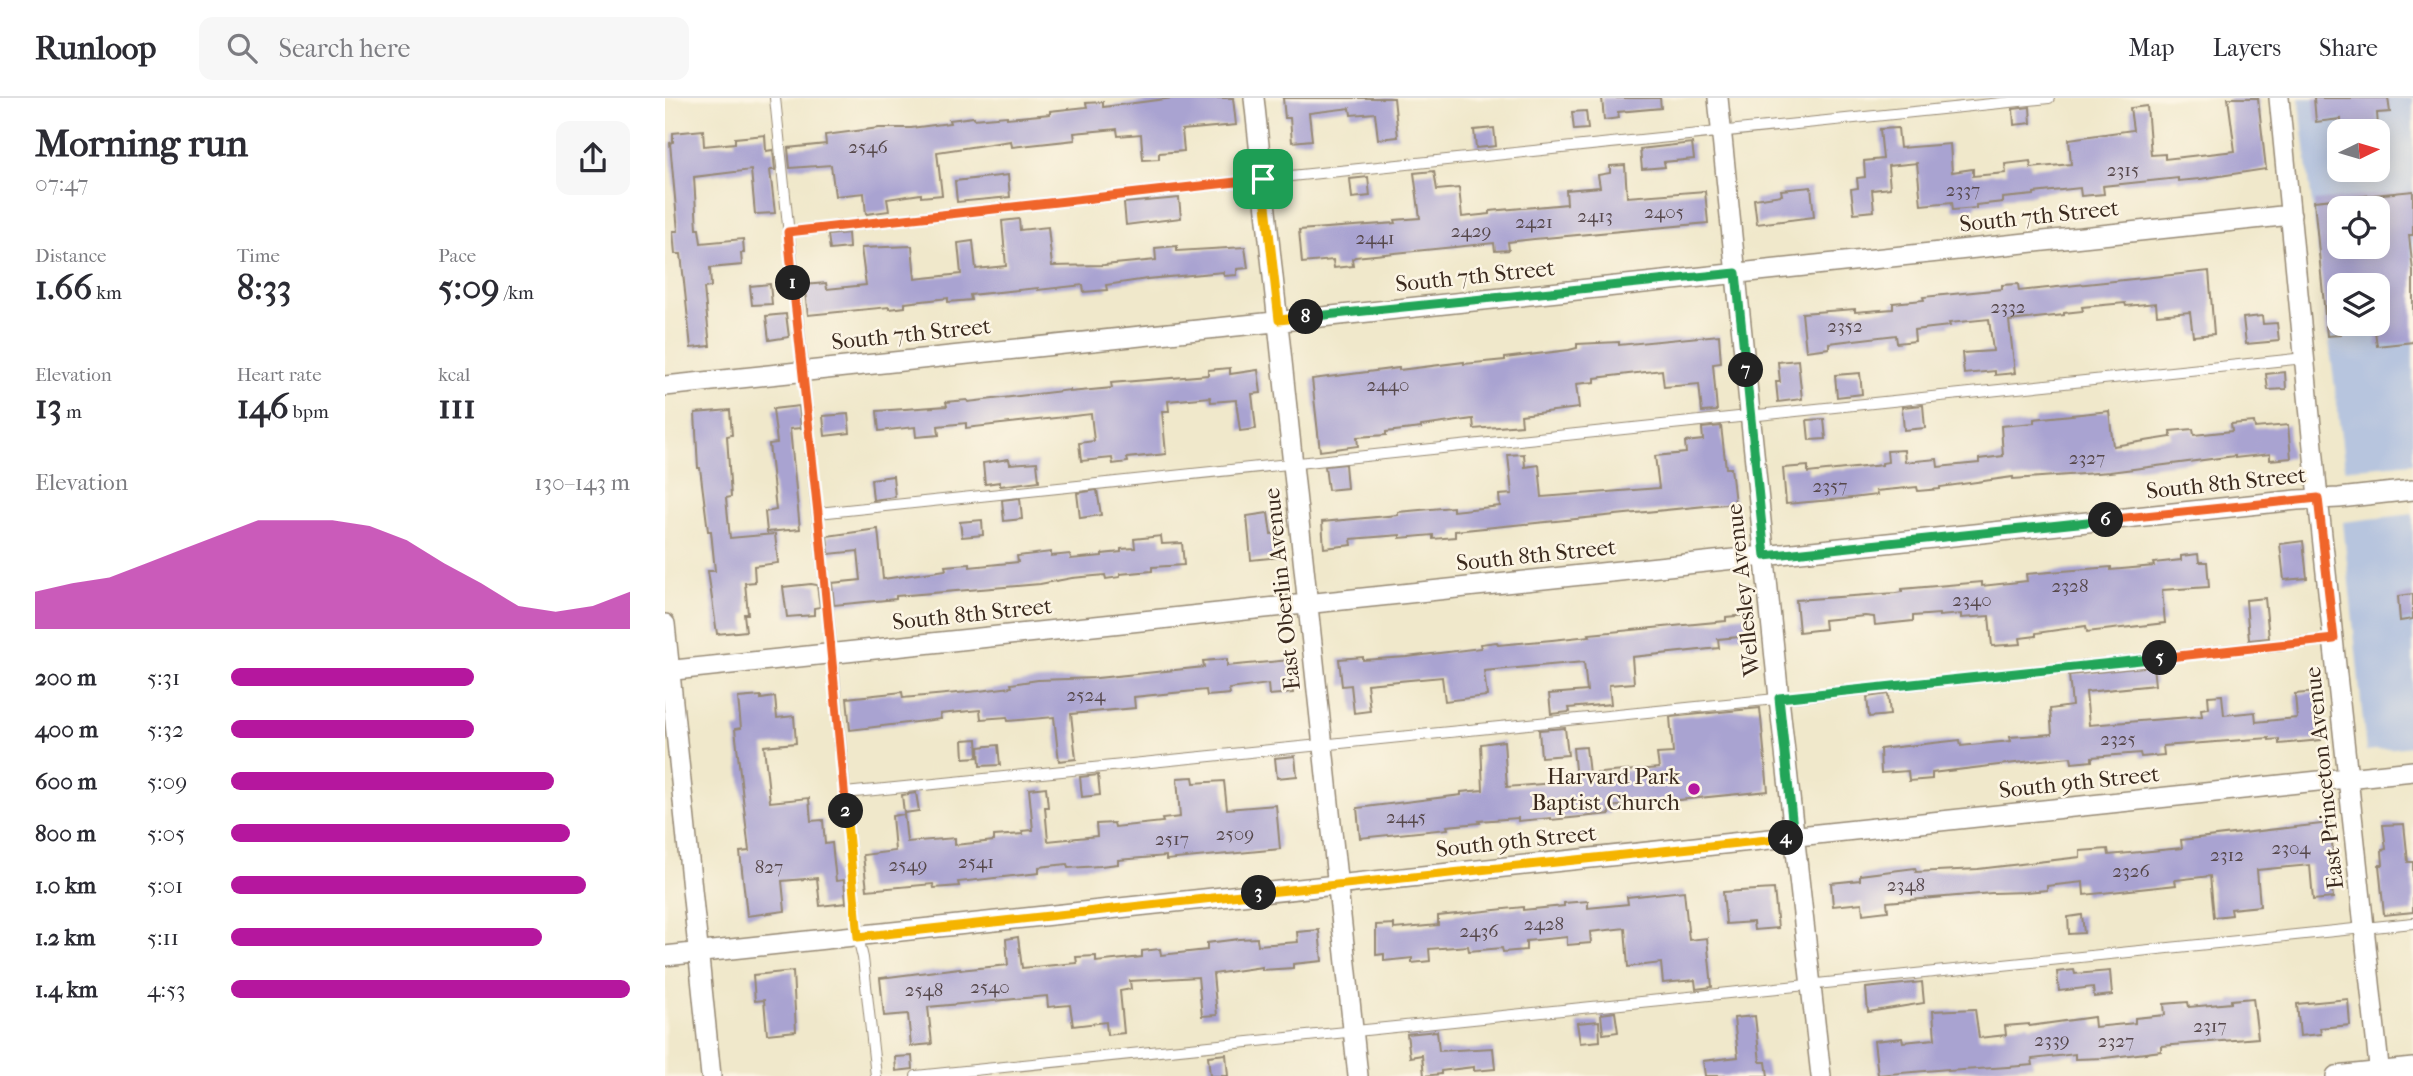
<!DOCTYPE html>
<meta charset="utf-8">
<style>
:root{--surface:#fff;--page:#f7f7f7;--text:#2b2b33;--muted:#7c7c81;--line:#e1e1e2;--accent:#b5179e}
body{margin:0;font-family:"IM FELL French Canon",serif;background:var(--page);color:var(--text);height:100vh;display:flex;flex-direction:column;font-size:26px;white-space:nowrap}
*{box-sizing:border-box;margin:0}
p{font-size:23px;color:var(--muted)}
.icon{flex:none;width:38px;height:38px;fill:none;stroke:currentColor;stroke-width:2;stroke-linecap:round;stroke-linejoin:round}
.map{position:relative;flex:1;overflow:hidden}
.sheet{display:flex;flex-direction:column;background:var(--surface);width:665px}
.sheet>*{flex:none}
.needle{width:46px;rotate:85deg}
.controls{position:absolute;left:1662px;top:21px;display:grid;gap:14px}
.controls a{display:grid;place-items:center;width:63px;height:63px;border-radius:14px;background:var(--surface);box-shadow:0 4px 18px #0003;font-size:35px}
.pin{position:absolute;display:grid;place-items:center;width:60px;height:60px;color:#fff;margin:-30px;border-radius:14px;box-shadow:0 4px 10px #0006}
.km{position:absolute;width:35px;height:35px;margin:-18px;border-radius:50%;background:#222;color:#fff;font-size:19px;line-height:35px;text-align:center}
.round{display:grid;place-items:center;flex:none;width:74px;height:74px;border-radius:14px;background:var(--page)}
.head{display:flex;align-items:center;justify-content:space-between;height:119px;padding:0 35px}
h1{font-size:38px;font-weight:700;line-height:52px}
.metrics{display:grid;grid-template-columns:repeat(3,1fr);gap:10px;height:119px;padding:7px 35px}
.metrics div{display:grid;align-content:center}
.metrics b{font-size:35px;font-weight:700}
.metrics small{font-size:19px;font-weight:400}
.metrics p{font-size:19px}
.chart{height:196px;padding:14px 35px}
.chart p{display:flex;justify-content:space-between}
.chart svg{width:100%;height:126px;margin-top:7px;fill:var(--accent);opacity:.7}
ul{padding:0 35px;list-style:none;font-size:23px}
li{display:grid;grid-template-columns:112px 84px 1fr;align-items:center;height:52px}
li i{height:18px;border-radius:9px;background:var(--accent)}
header{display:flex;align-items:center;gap:42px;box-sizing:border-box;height:98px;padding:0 35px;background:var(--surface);border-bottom:2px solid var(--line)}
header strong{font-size:33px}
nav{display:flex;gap:38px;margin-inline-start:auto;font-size:24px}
.search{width:490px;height:63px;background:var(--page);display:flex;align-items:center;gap:18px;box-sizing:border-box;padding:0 24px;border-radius:14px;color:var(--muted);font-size:26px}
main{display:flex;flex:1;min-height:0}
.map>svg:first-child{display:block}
</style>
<header>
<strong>Runloop</strong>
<div class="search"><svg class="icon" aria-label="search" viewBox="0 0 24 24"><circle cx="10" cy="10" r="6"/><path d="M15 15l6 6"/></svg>Search here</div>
<nav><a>Map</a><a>Layers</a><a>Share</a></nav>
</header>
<main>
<section class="sheet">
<div class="head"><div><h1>Morning run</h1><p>07:47</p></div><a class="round"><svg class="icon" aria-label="share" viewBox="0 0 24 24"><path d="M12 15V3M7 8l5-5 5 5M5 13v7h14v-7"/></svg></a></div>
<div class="metrics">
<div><p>Distance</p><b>1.66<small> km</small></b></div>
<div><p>Time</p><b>8:33</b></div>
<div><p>Pace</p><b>5:09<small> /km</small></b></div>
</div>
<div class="metrics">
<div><p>Elevation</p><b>13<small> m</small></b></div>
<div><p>Heart rate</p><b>146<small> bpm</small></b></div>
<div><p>kcal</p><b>111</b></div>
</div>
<div class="chart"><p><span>Elevation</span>130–143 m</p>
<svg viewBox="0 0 160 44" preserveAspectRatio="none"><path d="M0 44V31L10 28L20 26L30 21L40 16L50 11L60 6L70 6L80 6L90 8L100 13L110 21L120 28L130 36L140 38L150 36L160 31V44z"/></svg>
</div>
<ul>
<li><b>200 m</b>5:31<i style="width:61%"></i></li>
<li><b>400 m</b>5:32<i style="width:61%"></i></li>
<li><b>600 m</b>5:09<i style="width:81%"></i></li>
<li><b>800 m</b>5:05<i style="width:85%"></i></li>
<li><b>1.0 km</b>5:01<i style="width:89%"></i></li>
<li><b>1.2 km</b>5:11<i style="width:78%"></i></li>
<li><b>1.4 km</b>4:53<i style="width:100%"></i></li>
</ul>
</section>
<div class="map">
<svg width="1748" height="978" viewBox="0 0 1748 978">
<rect width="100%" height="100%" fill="#fcf5e5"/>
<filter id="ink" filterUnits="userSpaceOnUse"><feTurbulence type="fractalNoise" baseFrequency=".0143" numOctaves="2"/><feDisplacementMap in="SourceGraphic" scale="14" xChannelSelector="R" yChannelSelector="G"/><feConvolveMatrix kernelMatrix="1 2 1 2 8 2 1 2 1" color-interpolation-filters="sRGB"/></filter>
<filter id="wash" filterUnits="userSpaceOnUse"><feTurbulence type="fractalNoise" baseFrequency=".00686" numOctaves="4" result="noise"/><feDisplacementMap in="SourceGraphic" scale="28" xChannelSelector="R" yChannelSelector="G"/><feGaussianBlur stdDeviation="1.57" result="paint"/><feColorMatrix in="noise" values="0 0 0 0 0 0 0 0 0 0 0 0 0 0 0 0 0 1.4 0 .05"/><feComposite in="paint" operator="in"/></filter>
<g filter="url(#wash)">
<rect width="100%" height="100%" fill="#f0e8cb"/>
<path fill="#b7c5de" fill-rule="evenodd" d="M1634,0H1748V365L1680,371ZM1675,33H1713V72H1675ZM1675,110H1713V149H1675ZM1675,187H1713V226H1675Z
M1748,416V648L1701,653L1678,424Z"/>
<g id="blocks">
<path fill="#a9a3d1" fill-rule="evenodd" d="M508,0H568L571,27L517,32L519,53L494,55V61L478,62L476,36L453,38L452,31L409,35L410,42L347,49L346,43L272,54L277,97L256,99V96L222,101L224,113L201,116L199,95L170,98L166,67L125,70L123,50L161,46L160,37L214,30H246L285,25L284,22L309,19V21L342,18V20L385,16V13L422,9L421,5L438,4V9Z
M618,0H729L733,39L713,41L710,15L686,17L685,10L644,15L647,42L627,44L625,20H620Z
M937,0H995L996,10L953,14L954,20L939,22Z
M1563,0H1593L1601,71L1535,81L1513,83V80L1438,88L1439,96L1416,98L1415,90L1369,95V97L1338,100V104L1311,107V110L1288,112L1287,104L1256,107L1252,65L1223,68L1225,90L1207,92L1209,113L1189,115L1186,91L1193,90L1192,80L1200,79L1199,63L1218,61L1215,31L1233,30L1235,50L1285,46L1287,74L1308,71V78L1341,75L1340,66L1365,63L1366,70L1406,66L1404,41L1468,32L1465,10L1482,8L1486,57L1500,56V61L1570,53Z
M1649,0H1723L1725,14L1712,15L1713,28L1676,32V21L1651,24Z
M1365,9L1366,25L1349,27L1348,11Z
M921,13L923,31L909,32L907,14Z
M829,30L831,48L811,50L809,32Z
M38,32L39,48L70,45V40L100,37L101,53L108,52L110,72H105L110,115L90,116L86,72L29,79L32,131H34L36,145L78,141L79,155H76L77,167L45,170L46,189L39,190L45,248L26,250L16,156H10L8,133H13L5,45L8,44V35Z
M1027,45L1029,61L999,64L1000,69L977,71L975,51Z
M960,67L962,99L1040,93L1043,125L869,141L843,144L844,152L830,153L829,145L690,159L687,161L688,168L669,170L668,162L637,165L634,132L731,125L730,122L755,120L749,75L769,73L772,92L794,90L797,119L825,116V113L902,106L901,92L935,89L933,77L945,75V68Z
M343,77L345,99L292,104L290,83Z
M703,79L705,98L687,100L685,81Z
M1146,89L1149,119L1092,126L1089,101L1117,97L1116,92Z
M1748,93V137H1744L1748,173V244L1712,248L1709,226H1713V187H1675V237L1662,238L1649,103ZM1675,110H1713V149H1675Z
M514,100L516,120L461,127L459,105Z
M354,121L355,132L383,129L387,168L439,167L491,162L490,150L512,148V153L580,149L583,170L572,171V177L559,178L558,174L482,181L441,187L442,192L419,194L418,187L373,192V190L305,197L306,202L283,204V200L240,205V209L224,211V209L143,217L139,187L161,185L162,191L201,187L196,150L247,148L250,181L296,176L293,145L308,143L311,171L341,168L337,123Z
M183,135L184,150L165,152L163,137Z
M1544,173L1549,236L1528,238L1525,214L1492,217L1491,205L1461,208L1460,205L1417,209L1418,213L1399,215V217L1344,223L1350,275L1330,277V273L1299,276L1297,255L1328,253L1324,221L1284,225L1285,228L1249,232L1250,243L1232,245L1231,237L1164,245V250L1141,253L1137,215L1190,211V214L1228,211V205L1259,202L1258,199L1337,191V187L1353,186L1354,193Z
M105,186L107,206L87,207L85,188Z
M121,216L124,239L104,242L101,218Z
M1597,218L1598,226L1612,225L1614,243L1581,246L1578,220Z
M1054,237L1056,265L1048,266L1052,313L1037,314L1034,286L999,289L997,272L930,280V284L911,286L914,310L856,317L857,327L809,331L808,321L756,328V330L721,334V337L692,339L693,348L655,353L647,281L734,270V272L799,264V266L840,262V260L904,252L912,250V246L954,244V247Z
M1133,262L1137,301L1113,304L1111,284H1115L1113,264Z
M565,270V276L593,272L596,295L587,296L591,331L575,333L571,302L546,304L545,299L503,303L504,313H497L501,356L462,360L463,364L448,366L447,360L416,363L414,345L429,343L426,316L301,330V325L273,328L274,337L251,339L250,329L214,333L212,313L282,308L281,304L302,302L303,304L405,292V294L447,290L446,285L543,277V272Z
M1620,274L1621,291L1603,292L1601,276Z
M1195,275L1197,296L1172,299L1170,277Z
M1258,307L1260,330L1239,332L1237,309Z
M134,308L136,330L125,331L135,431L102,434L100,414L111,412L104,346L112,345L108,311Z
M65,312L67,337L62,338L66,399L61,400L65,440L110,436L113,465L89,468L90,484L80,485L83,516H79L81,533L52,536L43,473H50L46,433H43L35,370H33L30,315Z
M1444,313L1448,348L1506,339L1505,333L1528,331L1529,337L1567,333L1566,326L1589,324L1590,330L1623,327L1626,360L1605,362V356L1570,360V358L1445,374L1348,381V379L1275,389V391L1253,393L1252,389L1211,393L1212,397L1178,401L1121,406L1118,370L1143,368V375L1217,367V365L1223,364L1222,353L1239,352L1240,364L1272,361L1273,369L1314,365V361L1338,358L1336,328L1369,325V321Z
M183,316L185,335L160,338L158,318Z
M1159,321L1161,341L1144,342L1142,322Z
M1056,328L1061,370H1066L1070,405L790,433V439L768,441V437L735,440V437L686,441L687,447L659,450L657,424L733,417V414L788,409V413L835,408L834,397L847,396L843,357L859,356L860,369L874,367L877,399L994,390L990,358L1021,355L1020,344L1038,342L1037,330Z
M344,361L345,366L372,364L374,383L335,388V384L320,386L318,365Z
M680,366L682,390L663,392L660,368Z
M228,378L230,399L208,402L206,381Z
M432,392L436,417L415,420L412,395Z
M355,400L357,421L339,423L337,402Z
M603,415L606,436L613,435L616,459L586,462L582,418Z
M317,422L318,437L297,439L295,424Z
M213,431L218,481L281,472L280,468L305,466V469L353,464L352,458L386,454V458L405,456L406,461L437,458V456L456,454V451L470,450L469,441L496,438L497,446L517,445L519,467L487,469V473L455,476V479L441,481L440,477L407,480L375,486L231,498V501L169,507L167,485L196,482L193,453L164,456L162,438Z
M1638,443L1642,480L1619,482L1615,446Z
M1533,456L1534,464H1542L1544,489L1497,492L1500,525L1422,534L1421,528L1371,535V538L1355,540L1356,546L1327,548L1324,518L1296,520V516L1274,518V516L1248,518V523L1210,527L1209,519L1200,518L1159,522L1160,531L1134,534L1131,502L1231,495L1237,494V491L1317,484V488L1362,483L1361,476L1446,469V472L1489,468L1488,465L1516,462V458Z
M146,486L152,487L155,509L149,510V517L122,519L118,489Z
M1748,496V521L1735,523L1733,498Z
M1600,500L1604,540L1584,542L1581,502Z
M1081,517L1084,538L1053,541L1054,550L967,559L969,585L944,587L946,606L904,610L905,614L886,616L884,596L922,593L919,564L819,573L822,598L780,603L777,579L702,586L705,613L689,615L686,587L677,588L674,561L698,559V562L742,559L816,550L815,546L832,544L833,547L887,542L925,538L924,536L1061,523V519Z
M562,561V568L625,562L628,595L604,597L603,586L564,591L565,596L542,598L541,592L508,595L469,599L470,610L406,616L411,661L394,663L389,619L343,623L342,619L316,621L315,612L275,616L276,621L185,632L182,600L237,594L238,600L314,593L347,589L346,586L373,582L432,580L539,569L538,563Z
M1488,568L1490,587L1421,594L1424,627L1537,618L1536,611L1544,610L1543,598L1557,597L1559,617L1590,614L1591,624L1632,620L1630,596L1652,594L1656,642L1614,646V641L1604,642V640L1498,648L1499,657L1476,659L1475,655L1427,659V663L1407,665L1406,659L1367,663L1267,675V681L1244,683L1243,673L1216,675L1215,651L1295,642L1296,648L1346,643L1345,639L1387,636L1385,611L1407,608L1404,577Z
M1223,596L1225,617L1204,619L1202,599Z
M96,598V601L110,599L112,620L129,618L131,645L99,648L105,704L144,700L146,723L158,722L160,746L167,745L171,783L179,782L181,805L155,808L152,780L117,783L120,813L82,818L75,754L84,753L70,631L76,630L73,600Z
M1095,610L1103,693L944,709L945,716L886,722V720L853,723V720L814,723L815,725L782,728L783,731L695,740L692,710L796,697V694L818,692L816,646L839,643L842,689L911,683L908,650L921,649L924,676L994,670L992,656L1008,655L1005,619Z
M900,630L903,657L876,659L874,632Z
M312,641L313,659L299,660L298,642Z
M333,647L335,667L315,668L314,649Z
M630,658L632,678L612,680L610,660Z
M433,677L435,697L417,699L415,679Z
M528,679L529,685L559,683L562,711L611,707L615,751L501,762V758L453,762V766L435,768L403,770L402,766L374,769V775L293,784L294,788L269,790L268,786L202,792L198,757L230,753L227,718L239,716L242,744L290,740V747L329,743V738L358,736L357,733L368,732L364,691L381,689L383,709H380L383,743L432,738L431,726L449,725L450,729L498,724L497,721L515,719L512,680Z
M251,695L254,713L239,715L237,697Z
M1665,725L1669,765H1665L1668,800L1648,802L1645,767L1592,772L1595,808L1566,811L1567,817L1549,819L1545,778L1510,782L1511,787L1419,797L1418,784L1382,788V792L1361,794L1327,795L1222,804L1223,813L1198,816L1197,805L1168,808L1166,785L1195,782V777L1250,770L1251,774L1313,771L1415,759V753L1443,751L1444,757L1517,750L1516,742Z
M1739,726L1743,764H1748V814L1719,817L1714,767H1718L1717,752L1721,751L1718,727Z
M1109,791L1113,830L1089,832L1088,824L1061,826L1058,794Z
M1019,793L1024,842L1042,840L1047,889L1031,891L1030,882L998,885L996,865L963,869L960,830L925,834L926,845L902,847V839L861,843V852L838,854L837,850L804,853L803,848L764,851L765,863L747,865V860L719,863V856L711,857V827L729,826V831L773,827V818L858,809V812L899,808V805L923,803V810L963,806L962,799Z
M1417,817L1419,835L1404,836L1403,819Z
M654,832L657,863L628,866V870L597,872V869L548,876L552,917L537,918L533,879L465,883L466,891L455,893L459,935L442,937L441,924L408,928L405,907L383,909L382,898L263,909L267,946L246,948L243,916L219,918L215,880L295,870V872L343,867L341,841L353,839L357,870L412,865L411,859L431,858V864L477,859V853L495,851L496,857L542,852V845L574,841L592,840L593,847L633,844L632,834Z
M1409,872L1410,876L1445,873L1447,897L1429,899L1428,889L1394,893L1392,874Z
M128,873L131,933L102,936L99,902L90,903L88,877Z
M1257,884L1259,905L1203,914L1201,890Z
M1588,900L1593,940L1496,948V953L1440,960L1410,961V956L1367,961L1368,967L1343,969L1283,973V971L1213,977L1209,943L1237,940L1238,944L1270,941L1268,913L1310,911L1314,940L1341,937L1340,928L1364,926V928L1429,919L1430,929L1470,925V920L1500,917L1499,906L1523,904L1524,909L1566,905V902Z
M1683,901L1685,927L1655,930L1656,936L1635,938L1632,906Z
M950,914L953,934L938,936L936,916Z
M1090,918L1095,964H1101L1103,978H1040L1038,963L1073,959L1069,920Z
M934,923L935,943L915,945L912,925Z
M772,933L774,953L828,950L830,971L809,973V969L776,973V976L759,978L757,957L745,959L742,936Z
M561,956L563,978H545L543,958Z
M247,958L248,971L231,973L230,959Z"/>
</g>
</g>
<g filter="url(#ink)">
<use href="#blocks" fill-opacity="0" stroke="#968974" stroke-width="2"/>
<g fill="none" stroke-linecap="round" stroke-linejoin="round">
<g stroke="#968974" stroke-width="12">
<path id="lane" d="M110,0L169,577L193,839L198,860L211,978
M123,134L616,79L1384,0
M153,415C648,360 1144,312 1640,260
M180,695L1101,602L1669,541
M251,978L1748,825"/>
</g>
<g stroke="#968974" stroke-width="22">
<path id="street" d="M589,0L693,978
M1053,0L1114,600L1156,978
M1614,0L1653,400L1715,978
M0,288L1626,117
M0,526L46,978
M0,573L1632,402L1674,400L1748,392
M0,858L1748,673
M1671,978L1748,970"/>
</g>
<use href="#lane" stroke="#fff" stroke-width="10"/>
<use href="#street" stroke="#fff" stroke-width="19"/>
</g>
</g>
<g fill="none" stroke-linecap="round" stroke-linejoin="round" filter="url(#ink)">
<g stroke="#fff" stroke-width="14">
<path id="split-1" d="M128,185L123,134L598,81"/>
</g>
<g stroke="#fff" stroke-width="14">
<path id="split-2" d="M128,185L153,415L181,713"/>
</g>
<g stroke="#fff" stroke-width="14">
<path id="split-3" d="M181,713L193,839L594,795"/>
</g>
<g stroke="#fff" stroke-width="14">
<path id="split-4" d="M594,795L1121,740"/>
</g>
<g stroke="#fff" stroke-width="14">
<path id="split-5" d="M1121,740L1129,739L1114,600L1495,560"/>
</g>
<g stroke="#fff" stroke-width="14">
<path id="split-6" d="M1441,422L1653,400L1669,541L1495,560"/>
</g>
<g stroke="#fff" stroke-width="14">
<path id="split-7" d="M1081,272L1100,458L1441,422"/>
</g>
<g stroke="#fff" stroke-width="14">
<path id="split-8" d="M641,219L1071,175L1081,272"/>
</g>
<g stroke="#fff" stroke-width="14">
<path id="split-9" d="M598,81L614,222L641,219"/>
</g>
<use href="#split-1" stroke="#f0652b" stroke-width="9"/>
<use href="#split-2" stroke="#f0652b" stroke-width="9"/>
<use href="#split-3" stroke="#f5b400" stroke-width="9"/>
<use href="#split-4" stroke="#f5b400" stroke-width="9"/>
<use href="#split-5" stroke="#22a559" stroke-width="9"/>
<use href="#split-6" stroke="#f0652b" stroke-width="9"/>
<use href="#split-7" stroke="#22a559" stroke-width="9"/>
<use href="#split-8" stroke="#22a559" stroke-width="9"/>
<use href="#split-9" stroke="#f5b400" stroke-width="9"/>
</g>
<circle fill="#b5179e" stroke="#fcf5e5" stroke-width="2.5" cx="1029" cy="691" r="7"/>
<g text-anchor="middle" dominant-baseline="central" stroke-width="5" stroke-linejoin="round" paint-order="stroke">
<g font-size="19" fill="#56484b">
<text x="203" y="49">2546</text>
<text x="1458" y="72">2315</text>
<text x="1298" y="92">2337</text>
<text x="999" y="114">2405</text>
<text x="930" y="118">2413</text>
<text x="869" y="124">2421</text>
<text x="806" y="133">2429</text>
<text x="710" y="140">2441</text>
<text x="1343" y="209">2332</text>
<text x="1180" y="228">2352</text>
<text x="723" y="287">2440</text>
<text x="1422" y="360">2327</text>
<text x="1165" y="388">2357</text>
<text x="1405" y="488">2328</text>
<text x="1307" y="502">2340</text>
<text x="421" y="597">2524</text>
<text x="1453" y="641">2325</text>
<text x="741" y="719">2445</text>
<text x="570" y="736">2509</text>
<text x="507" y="741">2517</text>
<text x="1626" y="750">2304</text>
<text x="1562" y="757">2312</text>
<text x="311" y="764">2541</text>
<text x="243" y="767">2549</text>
<text x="104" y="769">827</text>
<text x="1466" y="773">2326</text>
<text x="1241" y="787">2348</text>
<text x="879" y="826">2428</text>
<text x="814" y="833">2436</text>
<text x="325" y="889">2540</text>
<text x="259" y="892">2548</text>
<text x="1545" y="928">2317</text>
<text x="1387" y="942">2339</text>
<text x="1451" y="943">2327</text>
</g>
<g font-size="23" fill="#3b2a1e" stroke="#fcf5e5">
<text transform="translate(1374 118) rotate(-6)">South 7th Street</text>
<text transform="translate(810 178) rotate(-6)">South 7th Street</text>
<text transform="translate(246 236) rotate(-6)">South 7th Street</text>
<text transform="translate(1561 385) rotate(-6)">South 8th Street</text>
<text transform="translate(871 457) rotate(-6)">South 8th Street</text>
<text transform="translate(617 491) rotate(-96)">East Oberlin Avenue</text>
<text transform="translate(1078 492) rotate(-96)">Wellesley Avenue</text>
<text transform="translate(307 516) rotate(-6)">South 8th Street</text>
<text transform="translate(1659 680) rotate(-96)">East Princeton Avenue</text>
<text transform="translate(1414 684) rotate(-6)">South 9th Street</text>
<text transform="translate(851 743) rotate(-6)">South 9th Street</text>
</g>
<g font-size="23" fill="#3b2a1e" stroke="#fcf5e5" text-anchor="end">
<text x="1015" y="678">Harvard Park<tspan x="1015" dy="26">Baptist Church</tspan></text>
</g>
</g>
</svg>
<div class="controls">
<a><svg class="needle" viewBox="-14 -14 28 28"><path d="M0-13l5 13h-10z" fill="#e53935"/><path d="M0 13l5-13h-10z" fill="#7c7c81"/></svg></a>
<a><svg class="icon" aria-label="locate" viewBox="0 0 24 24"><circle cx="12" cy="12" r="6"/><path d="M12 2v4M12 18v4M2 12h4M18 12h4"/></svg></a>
<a><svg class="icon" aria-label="layers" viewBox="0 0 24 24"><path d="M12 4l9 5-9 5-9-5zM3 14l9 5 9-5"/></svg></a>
</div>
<div class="pin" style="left:598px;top:81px;background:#1e9e55"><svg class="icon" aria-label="arrive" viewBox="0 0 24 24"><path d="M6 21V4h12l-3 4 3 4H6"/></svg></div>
<b class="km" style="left:128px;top:185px">1</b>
<b class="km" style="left:181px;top:713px">2</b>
<b class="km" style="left:594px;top:795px">3</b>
<b class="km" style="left:1121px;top:740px">4</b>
<b class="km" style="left:1495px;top:560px">5</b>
<b class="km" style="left:1441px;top:422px">6</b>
<b class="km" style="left:1081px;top:272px">7</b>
<b class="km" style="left:641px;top:219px">8</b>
</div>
</main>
